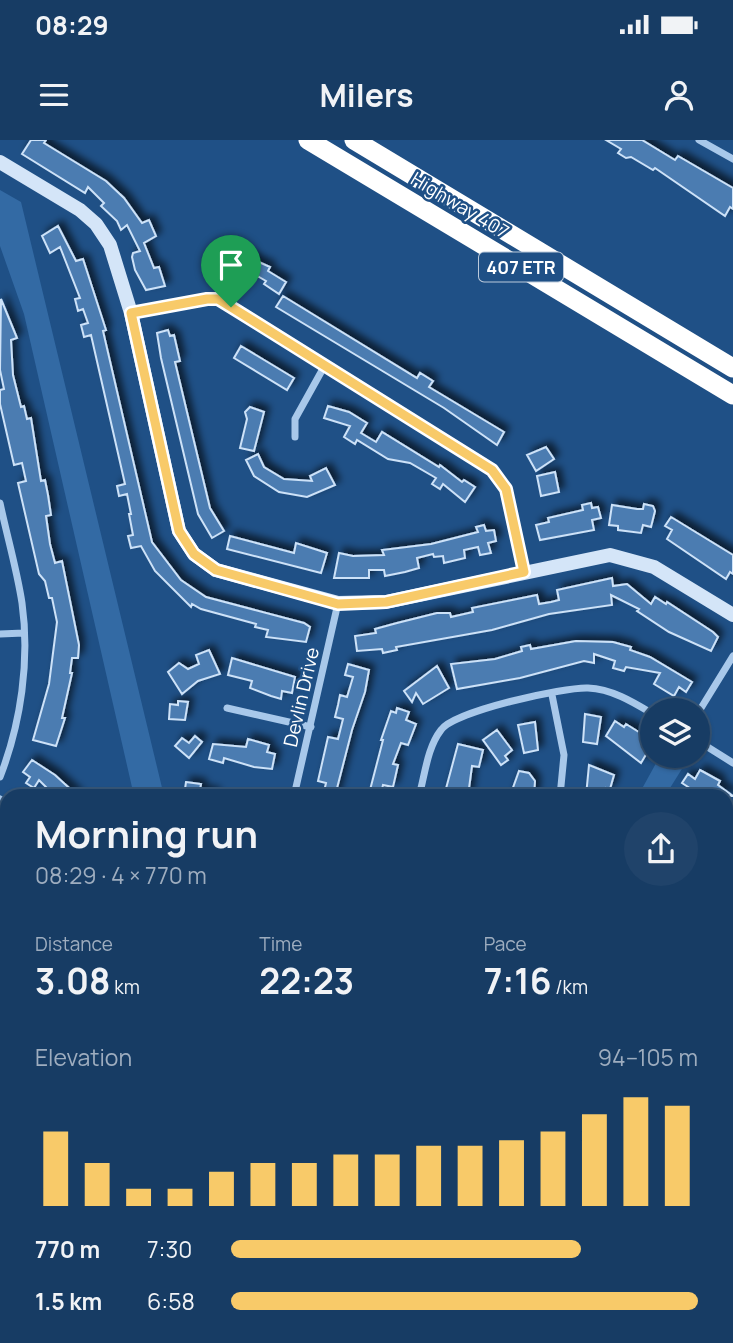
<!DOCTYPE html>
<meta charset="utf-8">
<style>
:root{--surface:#173c64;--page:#20436a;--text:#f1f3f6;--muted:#9eadbf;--line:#365678;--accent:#f8ca69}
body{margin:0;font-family:Manrope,sans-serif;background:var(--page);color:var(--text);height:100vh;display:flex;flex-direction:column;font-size:26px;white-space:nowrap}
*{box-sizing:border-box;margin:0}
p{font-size:23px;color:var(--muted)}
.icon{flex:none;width:38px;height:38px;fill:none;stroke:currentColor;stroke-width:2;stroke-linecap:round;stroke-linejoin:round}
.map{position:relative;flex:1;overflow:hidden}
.details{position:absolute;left:0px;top:649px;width:733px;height:555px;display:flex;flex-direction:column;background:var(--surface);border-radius:21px 21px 0 0;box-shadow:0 2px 5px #0004,0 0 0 2px var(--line)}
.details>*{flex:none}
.buttons{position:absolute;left:640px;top:558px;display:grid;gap:14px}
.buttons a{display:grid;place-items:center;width:70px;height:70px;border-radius:50%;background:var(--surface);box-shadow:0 2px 5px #0004,0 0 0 2px var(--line);font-size:35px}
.pin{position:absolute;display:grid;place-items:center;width:60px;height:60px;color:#fff;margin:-72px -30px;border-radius:50% 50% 50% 0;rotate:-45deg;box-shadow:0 0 7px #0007}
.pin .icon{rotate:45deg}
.round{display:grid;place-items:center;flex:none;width:74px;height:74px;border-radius:37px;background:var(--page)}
.headline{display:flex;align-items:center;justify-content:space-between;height:119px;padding:0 35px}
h1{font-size:38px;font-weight:700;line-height:52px}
.metrics{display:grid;grid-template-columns:repeat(3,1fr);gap:10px;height:119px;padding:7px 35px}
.metrics div{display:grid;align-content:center}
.metrics b{font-size:35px;font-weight:700}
.metrics small{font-size:19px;font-weight:400}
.metrics p{font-size:19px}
.chart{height:196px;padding:14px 35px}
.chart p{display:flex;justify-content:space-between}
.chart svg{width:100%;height:126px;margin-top:7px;stroke:var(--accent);stroke-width:6}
ul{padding:0 35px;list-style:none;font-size:23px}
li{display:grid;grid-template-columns:112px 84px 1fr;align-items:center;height:52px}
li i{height:18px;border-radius:9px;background:var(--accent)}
.status{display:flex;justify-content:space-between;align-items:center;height:49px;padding:0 35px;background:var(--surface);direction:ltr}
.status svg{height:19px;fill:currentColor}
header{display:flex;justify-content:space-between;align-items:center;height:91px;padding:0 35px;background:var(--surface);font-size:32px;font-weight:700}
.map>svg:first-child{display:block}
</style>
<div class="status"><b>08:29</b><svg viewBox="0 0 49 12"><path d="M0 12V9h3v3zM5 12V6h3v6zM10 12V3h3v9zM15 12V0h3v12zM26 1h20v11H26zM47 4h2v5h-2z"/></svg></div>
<header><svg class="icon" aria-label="menu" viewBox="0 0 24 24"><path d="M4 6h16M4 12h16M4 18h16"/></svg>Milers<svg class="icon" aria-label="person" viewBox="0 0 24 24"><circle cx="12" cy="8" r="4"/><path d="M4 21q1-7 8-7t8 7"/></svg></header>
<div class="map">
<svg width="733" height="1203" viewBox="0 0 733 1203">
<defs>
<filter id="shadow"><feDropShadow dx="5" dy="-5" stdDeviation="3.5" flood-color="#0009"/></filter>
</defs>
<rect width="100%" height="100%" fill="#1f5086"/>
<path fill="#336aa4" d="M0,50L21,62L164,656H134L24,174L0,106Z
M660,616H690L665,656H638Z
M726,869L733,871V1034L726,1032Z"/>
<path fill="#4c7cb1" stroke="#cde2f8" stroke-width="2" filter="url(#shadow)" d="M31,0H46L44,3L106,41L124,58L142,83L149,80L156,96L144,103L154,128L159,127L165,146L146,150L135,130L132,117L133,113L140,111L127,85L121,90L117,81L101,66L104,63L88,47L85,53L22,14Z
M606,0H642L675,20L678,16L733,48V69L730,67L725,76L655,28L653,30L631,17L626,18L618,13L621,9Z
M58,86L76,121L83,119L106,190L103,191L152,402L181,440L206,457L304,483L310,487L306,502L266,497L268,490L255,487L256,484L201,469L192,464L191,467L155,431L141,406L131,408L128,396L133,395L129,374H131L127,354L119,356L117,346L125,344L91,195L84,197L81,185L88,183L83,169L78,171L75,159L80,158L60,107L50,113L42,96Z
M230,109L270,127L268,131L286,142L279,154L264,144L266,141L247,130L249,127L226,120Z
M283,156L417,238L420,233L433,241L429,247L504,292L497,305L444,268L276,167Z
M1,159L17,198L11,200L13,235L21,267L24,266L27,279L31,278L41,341L45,340L48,355L51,375L46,376L50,404L55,423L62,421L79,505L78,518H72L70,533H72L62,578H65L56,606L33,600L49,544L57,482L52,458H49L45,441L39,434L18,343L26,341L22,323L14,325L0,264V250L4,249L0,230Z
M168,190L170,196L174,195L180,221L175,222L210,368L224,391L212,398L198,374L161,218L157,193Z
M241,206L294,238L287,250L234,218Z
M328,266L349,272L367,283L361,293L376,302L382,292L439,327L440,325L462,342L464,340L475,347L465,362L443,344L440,349L432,344L436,338L410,323L388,319L357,300L355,304L344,297L350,286L324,278Z
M250,267L264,272L254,311L240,308L247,279L245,272Z
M546,307L554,319L536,331L527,315Z
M258,314L264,327L284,339L312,341L310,336L326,328L335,345L307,357L279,352L254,336L246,320Z
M555,332L559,352L541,356L537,336Z
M591,363L592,368L598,367L601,378L592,380L594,390L540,400L536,385L549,382L548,378L583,370L582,365Z
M644,364L653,366L655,371L651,387L643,385L641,393L618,390V386L609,385L612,365L637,369H643Z
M671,377L733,415V434L730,432L726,439L667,399L672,390L665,386Z
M484,385L486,391L494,390L496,401L488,403L491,413L480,415L478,407L464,410L465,418L444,423L443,416L434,417L433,414L417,418L419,428L405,432L385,436L384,430H369V438H334L339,413L353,416L384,415L382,410L431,404L478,392L476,387Z
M230,396L294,413L296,403L327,413L321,433L227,409Z
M612,438L613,446L627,444L651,464L655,457L666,464L667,462L713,492L718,497L711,511L669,492L637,471L639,469L611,455L612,465L549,474L492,490L396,507L397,510L383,513L382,509L357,511L355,496L376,493L375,489L397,483L437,473H450L451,477L473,472L472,468L537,455L539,464L551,462L559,460L557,450Z
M576,501L613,502L631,507L630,510L650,517L692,542L686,552L679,547L674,556L654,544L660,533L626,527L624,531L613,528L615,521L594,514V523L584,521L520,538L457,549L451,524L495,519L522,511L521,507L530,505L531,509Z
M209,510L220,534L198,541L182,554L168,532L179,523L188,529L199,524L196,515Z
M232,518L295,537L292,553L282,551L281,559L271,556L250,548L252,541L228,535Z
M348,524L369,530L365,552L352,590L335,656H323L326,643L318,641L328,597L338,599L343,579L335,577L338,565L340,555L347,557L353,537L345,535Z
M437,526L449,548L423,564L416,553L412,562L404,551Z
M178,561L188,562L185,580L169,579L170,564L178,565Z
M397,568L409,572L406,580L416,584L408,605L401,603L393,624L398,625L393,647L383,645L381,653L370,650L383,600H381L391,571L396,573Z
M585,574L601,577L597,604L583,602Z
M615,581L624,587L626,584L650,599L647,604L651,606L641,623L606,596Z
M535,582L538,610L524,613L518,585Z
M497,590L512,610L505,616L508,620L501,625L483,600Z
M195,596L202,602L189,618L175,606L182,598L189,603Z
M248,599L269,605L267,612L275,614L272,629L254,627L224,618L223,623L209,619L213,604L246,607Z
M458,604L483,610L479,627L472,626L468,656H444Z
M32,620L55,635L78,656H47L51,652L39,640L34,648L26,643L30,637L23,632Z
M589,625L614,635L610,649L606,648L604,656H586Z
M700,630L720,641L718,645L733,656H702L682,643L688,634L695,639Z
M519,631L529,633L535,641L534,656H510Z
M186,642L201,644L200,650L215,653V656H184Z"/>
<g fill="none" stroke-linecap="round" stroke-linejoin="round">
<path stroke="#a8c8ea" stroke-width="7" d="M699,0L733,19
M131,173L218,159L492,330L506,349L524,432
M295,297V279L325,225
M0,363C7,396 17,430 22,463C30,520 21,583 0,637
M0,494L24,493
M552,555L564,615L560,656
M227,568L311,587
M698,573L733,516
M698,601L733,623
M294,656L338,463
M419,656C425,635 427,608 441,590C454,571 564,547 588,548C612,549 633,562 653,574
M0,659L7,663
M726,815H733
M0,903L7,915
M0,1004L7,996
M0,1040L7,1047
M726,1101L733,1102
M190,1197L191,1203
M601,1197L625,1203
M1,1203L7,1196
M381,1203L383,1197"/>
<path stroke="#d4e5f8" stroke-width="14" d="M0,22L80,70L96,84L110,105L131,173L179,391L194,414L216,430L338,463L386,462L610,415L654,427L733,475"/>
<path stroke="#fff" stroke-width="19" d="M308,0L733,255
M354,0L733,228"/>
</g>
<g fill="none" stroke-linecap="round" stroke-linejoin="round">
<g stroke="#fff" stroke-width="14">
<path id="route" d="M207,159H218L231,167L492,330L506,349L524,432L386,462L338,464L216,430L194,414L179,391L131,173Z"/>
</g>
<use href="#route" stroke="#f8ca69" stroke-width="9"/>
</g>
<g text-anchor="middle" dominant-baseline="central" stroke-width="5" stroke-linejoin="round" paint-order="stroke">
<rect fill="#1f5086" stroke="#bccadb" stroke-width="2" x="479" y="112.5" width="84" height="29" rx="5"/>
<g font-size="18" font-weight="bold" fill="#fff">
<text x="521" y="127">407 ETR</text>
</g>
<g font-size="19" fill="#fff" stroke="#1f5086">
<text transform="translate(460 65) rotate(31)">Highway 407</text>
<text transform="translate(301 557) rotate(-77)">Devlin Drive</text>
</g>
</g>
</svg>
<div class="buttons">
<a><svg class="icon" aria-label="layers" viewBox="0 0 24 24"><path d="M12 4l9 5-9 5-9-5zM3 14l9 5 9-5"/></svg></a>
</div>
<div class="pin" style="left:231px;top:167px;background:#1e9e55"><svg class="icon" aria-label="arrive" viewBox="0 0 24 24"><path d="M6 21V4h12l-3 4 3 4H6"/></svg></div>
<section class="details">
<div class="headline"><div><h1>Morning run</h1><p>08:29 · 4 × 770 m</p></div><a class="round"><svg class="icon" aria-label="share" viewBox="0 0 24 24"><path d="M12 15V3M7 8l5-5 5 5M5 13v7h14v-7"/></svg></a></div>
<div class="metrics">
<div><p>Distance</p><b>3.08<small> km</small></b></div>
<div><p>Time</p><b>22:23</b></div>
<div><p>Pace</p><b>7:16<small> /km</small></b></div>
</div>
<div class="chart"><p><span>Elevation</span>94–105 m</p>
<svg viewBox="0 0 160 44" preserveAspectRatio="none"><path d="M5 44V18M15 44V29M25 44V38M35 44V38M45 44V32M55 44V29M65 44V29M75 44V26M85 44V26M95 44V23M105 44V23M115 44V21M125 44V18M135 44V12M145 44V6M155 44V9"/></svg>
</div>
<ul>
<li><b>770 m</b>7:30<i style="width:75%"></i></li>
<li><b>1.5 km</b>6:58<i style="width:100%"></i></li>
</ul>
</section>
</div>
